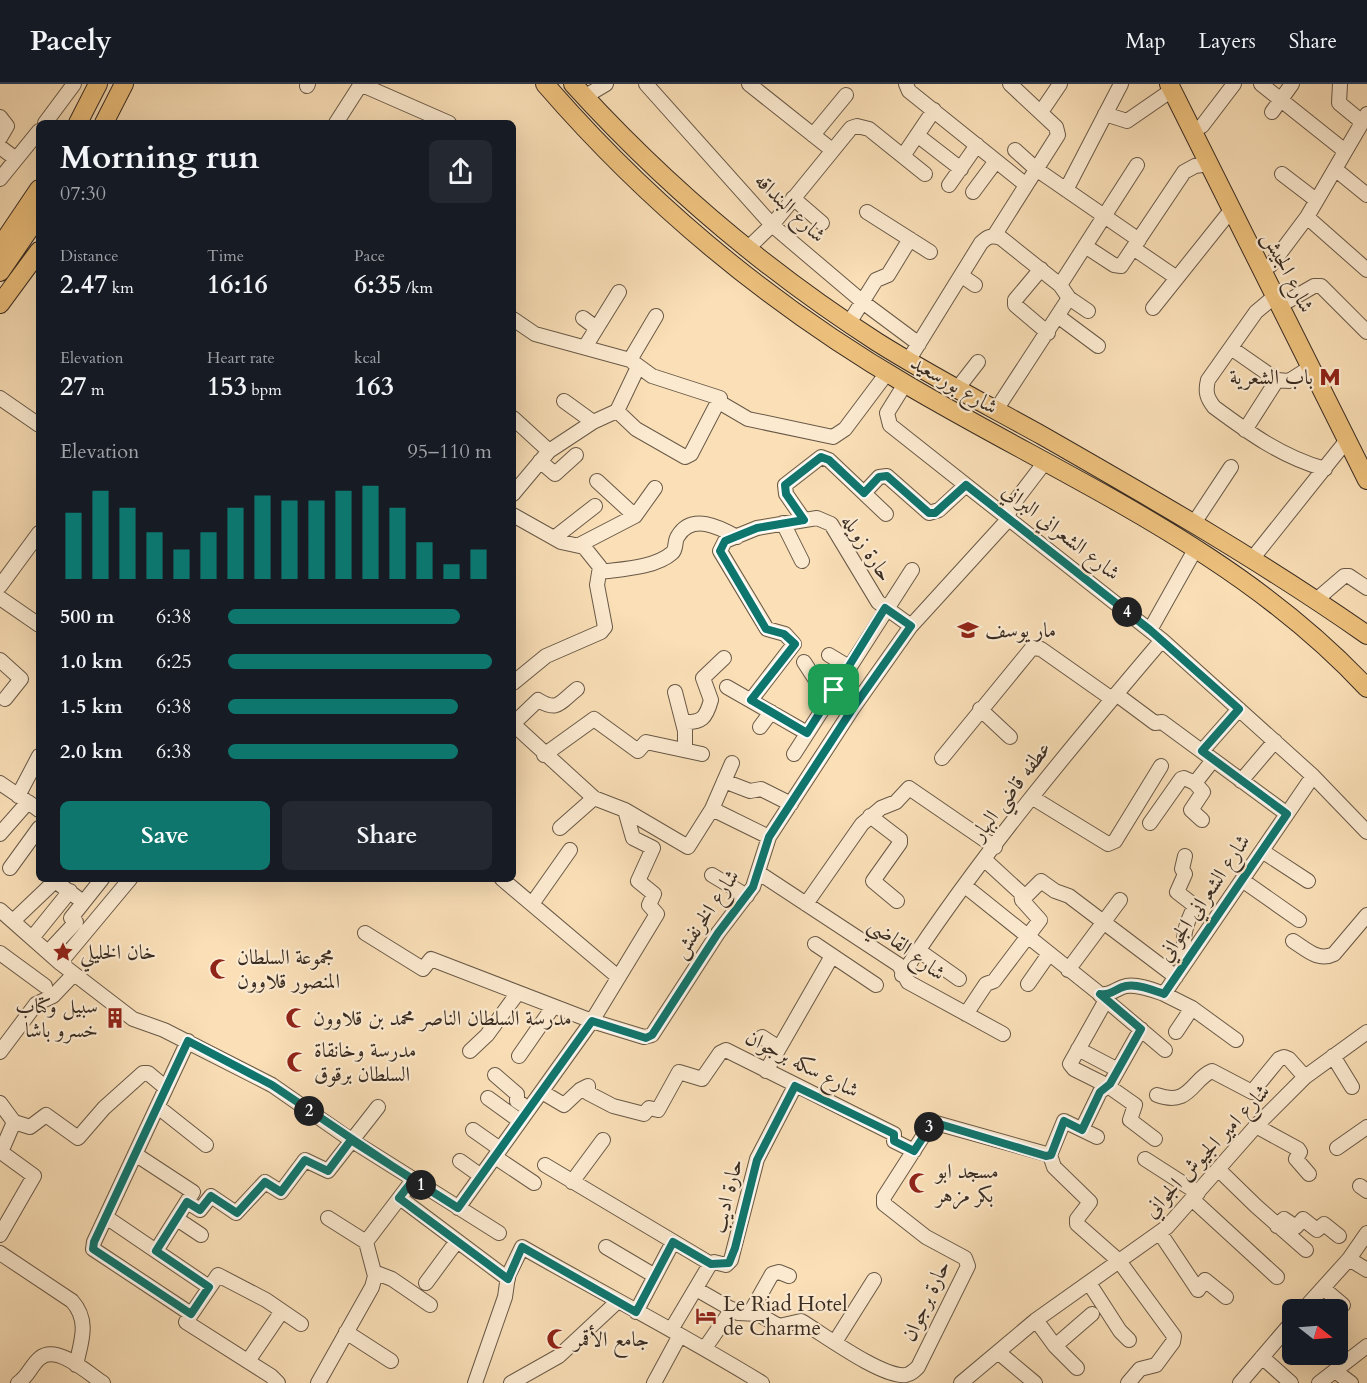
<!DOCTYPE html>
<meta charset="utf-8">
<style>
:root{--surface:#171b24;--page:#242831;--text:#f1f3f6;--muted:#9ea1a6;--line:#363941;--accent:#0f766e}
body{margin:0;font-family:Cardo,Amiri,serif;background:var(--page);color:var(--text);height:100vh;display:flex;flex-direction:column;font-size:22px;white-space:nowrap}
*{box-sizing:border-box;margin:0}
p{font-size:20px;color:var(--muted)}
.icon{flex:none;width:33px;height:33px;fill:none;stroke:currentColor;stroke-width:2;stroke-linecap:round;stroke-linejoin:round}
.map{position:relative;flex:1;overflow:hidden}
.drawer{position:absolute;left:36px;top:36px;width:480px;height:762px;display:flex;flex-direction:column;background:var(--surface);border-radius:9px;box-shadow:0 6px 24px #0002}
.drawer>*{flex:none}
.needle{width:39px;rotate:107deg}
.fabs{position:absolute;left:1282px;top:1215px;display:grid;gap:12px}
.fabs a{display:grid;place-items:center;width:66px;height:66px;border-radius:9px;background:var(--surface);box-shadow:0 6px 24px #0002;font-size:30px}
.pin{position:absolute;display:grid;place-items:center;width:51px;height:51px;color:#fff;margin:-26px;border-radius:12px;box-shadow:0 3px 9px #0006}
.km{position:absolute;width:30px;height:30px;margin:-15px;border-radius:50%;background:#222;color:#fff;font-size:16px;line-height:30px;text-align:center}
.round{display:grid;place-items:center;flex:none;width:63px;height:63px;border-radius:9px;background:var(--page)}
.summary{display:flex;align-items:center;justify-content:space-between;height:102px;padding:0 24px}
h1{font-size:33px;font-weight:600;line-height:45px}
.figures{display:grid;grid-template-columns:repeat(3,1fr);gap:9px;height:102px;padding:6px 24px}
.figures div{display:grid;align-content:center}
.figures b{font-size:26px;font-weight:600}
.figures small{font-size:16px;font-weight:400}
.figures p{font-size:16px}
.chart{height:168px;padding:12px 24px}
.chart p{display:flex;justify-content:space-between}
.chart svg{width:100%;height:108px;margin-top:6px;stroke:var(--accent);stroke-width:6}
.action{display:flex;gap:12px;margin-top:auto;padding:12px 24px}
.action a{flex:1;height:69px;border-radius:9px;background:var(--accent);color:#fff;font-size:24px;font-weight:600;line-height:69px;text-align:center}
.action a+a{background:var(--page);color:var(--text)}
ul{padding:0 24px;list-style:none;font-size:20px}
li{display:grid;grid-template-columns:96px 72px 1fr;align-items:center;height:45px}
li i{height:15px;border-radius:8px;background:var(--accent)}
header{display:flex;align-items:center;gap:36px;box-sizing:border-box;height:84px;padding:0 30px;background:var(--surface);border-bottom:2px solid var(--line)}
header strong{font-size:28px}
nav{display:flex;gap:33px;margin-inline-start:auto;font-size:21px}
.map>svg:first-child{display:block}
</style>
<header>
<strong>Pacely</strong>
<nav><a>Map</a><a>Layers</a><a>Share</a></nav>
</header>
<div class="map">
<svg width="1367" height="1299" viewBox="0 0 1367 1299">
<rect width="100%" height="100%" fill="#fadfb7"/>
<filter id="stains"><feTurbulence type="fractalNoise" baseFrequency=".00333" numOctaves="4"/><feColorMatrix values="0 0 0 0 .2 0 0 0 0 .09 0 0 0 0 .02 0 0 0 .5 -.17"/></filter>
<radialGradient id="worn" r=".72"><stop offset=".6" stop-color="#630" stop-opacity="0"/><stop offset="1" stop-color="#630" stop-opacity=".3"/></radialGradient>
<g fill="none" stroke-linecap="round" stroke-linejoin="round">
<g stroke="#695947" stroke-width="16">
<path id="minor" d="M360,0L449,39
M646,0L772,141L864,219L919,260
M749,0L832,66
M906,0L909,7L1026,101
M1261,0L1345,67
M1340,0L1339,19L1362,38
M307,2L308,0
M584,13L606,0
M1041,28L1060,0
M1272,28L1292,0
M1105,30L1127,37L1172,6
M0,33L7,42L0,54
M45,39L74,0
M336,39L361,0
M1202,42L1234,0
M813,51L846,11
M917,51L961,85
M0,63L16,75
M1015,66L1036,85L1139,156
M903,72L934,26
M1335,85L1367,111
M1282,90L1316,116
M0,95L39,47
M949,101L977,61
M1066,106L1121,0
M973,108L996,77
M793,114L822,139
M867,128L930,168
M1307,133L1367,186
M994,152L1058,51L1056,43L1010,0
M1085,162L1114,181L1121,182L1184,88L1195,82L1209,80
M1133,164L1177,194
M747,165L772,141L851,44L857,42L869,45L925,90
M1271,181L1307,133L1367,30
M1041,185L1015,216V221L1048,249
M962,192L975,201
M1060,201L1137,81
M1275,212L1256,228L1208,296C1205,308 1207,314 1214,323C1249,349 1282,373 1325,385
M1069,214L1088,227
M1288,217L1314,202H1321L1367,248
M1153,224L1232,125
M1059,233L1098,262
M583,234L595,243
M513,235L535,250L630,276L652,292L720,314L691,370L685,373L636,345L617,327
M849,239L876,196L888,191L910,155
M585,263L619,208
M1231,264L1277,296L1289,297L1311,283
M630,276L656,232
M908,277L981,159C988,152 992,151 1001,154L1060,201L1069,214L996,326
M905,300L887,329L890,341L1162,556L1313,692L1367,748
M957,305L978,278
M0,314L39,341
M564,317L593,338
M719,318L748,335L833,353L845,345L887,289
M513,334L549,367
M1245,346L1277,296
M540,377L555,390L576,371
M597,397L635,432
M864,409L879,393L887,392L929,429L939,426L966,401
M513,410L549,367L593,338L617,327L638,283
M513,431L561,458L584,463L600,483L597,501L605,543L601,548L546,572L513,599
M804,436L786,410L785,401L821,373L829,376L886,430
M783,439L802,477
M1194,439L1231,383
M554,454L595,422
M579,461L635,432L655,404
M1252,475L1347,356
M600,488C621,485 655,484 672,469C677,465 674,457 678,452C692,429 719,443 737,453
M0,502L39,449
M0,514L39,541
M1316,516L1344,492H1349L1367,504
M1150,546L1196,464
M829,571L849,583
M0,576L21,595L5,615
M804,578L815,595L834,606
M727,603L807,649
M675,608L685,647V666
M1116,610L1155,639L1162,638L1287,730
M751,616L794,560L785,550L767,545L720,467L725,457L757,444L817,434L831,440L878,518L911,542
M980,625L1010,653
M683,638C702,639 706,634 711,616L703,594L724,574
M513,640L594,714L625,726L688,763L712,725L732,679
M513,640L538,616C558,628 559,619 577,605
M760,643L771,628
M1202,667L1239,625
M794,670L912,486
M544,671L594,635L638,667L646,658L702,670
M942,674L1032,564L1041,565L1112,615
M724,697L750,707L761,705L791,720
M1241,697L1275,657
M0,699L25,716
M18,712L39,672
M1033,714L1108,760L1115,757L1161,682
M712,725L769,753
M870,732L900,755V759L873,797L897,817
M1202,736L1191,726L1203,708L1195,699L1213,676
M1150,739L1181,695L1184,694L1195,699
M560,744L594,714
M0,750L28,718L39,726
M1262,767L1308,797
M1185,772L1182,785L1185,790L1177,808L1195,822C1185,841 1181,855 1186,877
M10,784L39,744
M759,789L899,881L908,898L1003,950
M712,791L747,812
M502,795L618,893
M1242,796L1299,836
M965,802L1100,910C1111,912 1116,904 1126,902C1138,900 1153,906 1164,910L1313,692
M1022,816L1041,797L1055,807L1069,812L1176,893
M532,820L570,766
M806,820L862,740L881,724L896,718L909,704L995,763
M0,826L60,879L133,935L164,946L272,1001L351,1056L499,1149
M13,837L55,797L83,818
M365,849L423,885L431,875L592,937L657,830L649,821L654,810L638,797L653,764L633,754L625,726
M32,854L70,807
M1293,857C1306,865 1318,878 1334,870L1367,831
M815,860L876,901
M918,866L959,895
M48,868L76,838L71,834L102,795
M0,869L45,902
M60,879L130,795
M1068,886L1120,816
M902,891C979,773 1071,663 1162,556
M1028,900L1049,870
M1164,910L1192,924L1236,956
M1100,911L1165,966
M1106,916L1070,980L1074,985L1108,1002L1135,1021L1130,1036L1155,1055
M966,930L986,900L994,897L1040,836L1022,816L1021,809L985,776
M1176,948L1192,924
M762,953L779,964
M188,957L94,1158L93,1165L191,1230
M1078,965L1118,986
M470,967L487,951L517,910
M0,968L36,920L53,912L74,890
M519,972L553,923
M1333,972L1352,1003
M766,987L832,872
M495,991L517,1010V1017L529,1025
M542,1008L564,1021L580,1006L588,1002V1009L613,1022L644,1030L649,1024L658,1026L679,988L702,995L720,969L726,966L894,1050V1057L914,1067
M1157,1011C1190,1023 1192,995 1212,987L1252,1008L1279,975L1284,973L1289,975L1305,993
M488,1014L520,1037
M0,1019L14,1038
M158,1023L206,1061
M14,1038L30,1043L46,1031L78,1054L104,1024L143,989H148L166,1004
M1256,1042L1298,1065L1300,1068L1296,1075L1309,1090
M1082,1045L1100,1008L1110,1000L1141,945
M473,1046L500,1065
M1337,1064L1367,1043
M135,1070L193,1108L156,1167
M1050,1071L1054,1083L1090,1118L1077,1135V1140L1119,1177L1174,1252L1173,1258L1156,1281L1140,1285L1128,1299
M1050,1071L1064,1037L1097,1053
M495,1073L534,1099
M1145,1075L1198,1109
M460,1077L481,1092
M545,1081L711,1180
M1218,1085L1256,1122L1306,1166
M572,1098L603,1056
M1360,1102L1367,1107
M400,1114L508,1195
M1192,1115L1277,1193
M187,1118L200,1126L211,1112L236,1129L265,1098L281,1108L305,1076L328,1087L378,1023
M458,1124L592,937L644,953L652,951L718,849L753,803L769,753L853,624L911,542L1004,440L1013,420L1045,378
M106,1133L209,1203
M328,1134L366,1158
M177,1135L201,1151
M1277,1142L1284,1135L1296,1143L1303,1135L1317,1146L1324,1140L1339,1152
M1160,1149L1198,1206L1205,1196L1226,1213
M0,1151L34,1092L1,1068L14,1038
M606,1163L655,1192
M0,1169L72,1217C90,1237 81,1258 76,1281
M1349,1175L1367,1186
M374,1188L392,1195L430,1221
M426,1199L457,1157
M1089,1199L1120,1247L1129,1256
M1323,1204L1343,1221
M696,1205L738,1229L758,1230L779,1242L801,1237C823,1250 882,1294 906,1291C911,1290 914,1287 918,1283L968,1182L965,1174L926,1153L884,1120V1113L927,1046L936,1039L1050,1071
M1303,1226L1349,1175L1367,1149
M636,1228L673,1158
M750,1229L772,1190L779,1188L789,1192
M1036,1236L1055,1262L1077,1284
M671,1246L709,1182L714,1178L726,1181L731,1176L757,1075L795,1002
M346,1248L391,1277
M835,1258L874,1196
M1055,1262L1092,1230
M705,1264L732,1225
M998,1268L1035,1299
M1262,1273L1291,1299
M248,1277L282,1227
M1335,1287L1351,1299
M18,1299C28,1293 31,1281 40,1274C57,1260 89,1290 103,1299
M278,1299L271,1292L186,1238L218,1191L266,1216L301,1240
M318,1299L372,1203L375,1192L366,1158L413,1096
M475,1299L505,1213L508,1192L522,1163C602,1209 684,1251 762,1299
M511,1299L559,1272L617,1218
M654,1299L680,1251
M961,1299L1036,1236L1167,1143L1256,1042L1305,993L1367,948
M1240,1299L1293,1237
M1319,1299L1367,1262"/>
</g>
<g stroke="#392c22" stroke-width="20">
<path id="major" d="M545,0C649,120 772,222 909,302C1067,395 1240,467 1367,604
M573,0C662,98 765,186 877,258C931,292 987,321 1043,352C1153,415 1263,478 1367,551
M1169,0L1367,396
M78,39L98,0
M104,39L124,0
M0,163L39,105
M0,188L39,131
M0,220L39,167"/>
</g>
<use href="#minor" stroke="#fcead0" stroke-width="14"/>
<use href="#major" stroke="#edc07c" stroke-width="18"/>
</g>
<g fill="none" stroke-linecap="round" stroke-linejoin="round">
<g stroke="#fff" stroke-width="12">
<path id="route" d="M834,606L885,524L911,542L853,624L769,753L753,803L718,849L652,951L646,954L592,937L458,1124L351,1056L328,1087L305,1076L281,1108L265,1098L237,1129L211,1112L200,1126L187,1118L156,1167L209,1203L191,1230L93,1165L94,1158L188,957L272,1001L413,1096L399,1114L508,1195L522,1163L636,1228L673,1158L711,1180L729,1179L735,1164L757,1076L795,1002L894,1050V1057L914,1067L931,1041L936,1039L1046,1072L1051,1071L1064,1037L1082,1046L1100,1008L1110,1000L1141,945L1100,910C1111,912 1116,904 1126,902C1138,900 1153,906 1164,910L1287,730L1202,667L1239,625L1150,546L966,401L935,429H929L887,392L879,393L864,409L829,376L821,373L785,401L786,410L804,436L757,444L725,457L720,467L766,545L784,550L795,560L751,616L807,649L834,606"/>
</g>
<use href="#route" stroke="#0f766e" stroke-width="8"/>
</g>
<defs>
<g id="metro-bare" transform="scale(1.62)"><path d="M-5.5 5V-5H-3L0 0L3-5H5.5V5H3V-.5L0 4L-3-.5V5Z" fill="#8f2418" stroke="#fcead0" stroke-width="2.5" paint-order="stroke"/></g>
<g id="school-bare" transform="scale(1.62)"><path d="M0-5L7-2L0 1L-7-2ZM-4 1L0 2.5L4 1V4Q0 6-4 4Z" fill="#8f2418" stroke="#fcead0" stroke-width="2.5" paint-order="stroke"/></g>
<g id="sight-bare" transform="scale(1.62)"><path d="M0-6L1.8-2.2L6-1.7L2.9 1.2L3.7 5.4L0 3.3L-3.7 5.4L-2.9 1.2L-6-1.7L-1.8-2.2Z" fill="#8f2418" stroke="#fcead0" stroke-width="2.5" paint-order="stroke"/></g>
<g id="mosque-bare" transform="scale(1.62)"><path d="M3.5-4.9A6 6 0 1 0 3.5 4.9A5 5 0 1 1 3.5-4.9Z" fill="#8f2418" stroke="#fcead0" stroke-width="2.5" paint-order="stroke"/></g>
<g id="building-bare" transform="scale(1.62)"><path d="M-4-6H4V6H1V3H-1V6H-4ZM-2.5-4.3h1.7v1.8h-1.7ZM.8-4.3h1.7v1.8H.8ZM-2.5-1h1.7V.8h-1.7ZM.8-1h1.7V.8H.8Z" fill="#8f2418" stroke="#fcead0" stroke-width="2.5" paint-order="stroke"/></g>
<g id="hotel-bare" transform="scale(1.62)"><path d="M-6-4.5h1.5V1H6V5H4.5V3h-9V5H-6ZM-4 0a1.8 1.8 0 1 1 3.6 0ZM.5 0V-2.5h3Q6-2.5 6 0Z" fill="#8f2418" stroke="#fcead0" stroke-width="2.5" paint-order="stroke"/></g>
</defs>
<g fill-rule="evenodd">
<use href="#metro-bare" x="1330" y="293"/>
<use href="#school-bare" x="968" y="546"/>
<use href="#sight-bare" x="63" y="868"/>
<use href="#mosque-bare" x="220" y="885"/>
<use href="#building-bare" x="115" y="934"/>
<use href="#mosque-bare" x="296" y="934"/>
<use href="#mosque-bare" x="297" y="978"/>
<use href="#mosque-bare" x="919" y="1099"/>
<use href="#hotel-bare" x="706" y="1232"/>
<use href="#mosque-bare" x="557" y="1255"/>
</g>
<g text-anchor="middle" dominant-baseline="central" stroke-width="4.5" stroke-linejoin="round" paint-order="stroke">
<g font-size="21" fill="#392c22" stroke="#fcead0">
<text transform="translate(790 124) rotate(44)">شارع البنداقه</text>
<text transform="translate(1288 188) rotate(63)">شارع الجيش</text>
<text transform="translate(954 301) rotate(30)">شارع بورسعيد</text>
<text transform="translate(1061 448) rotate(38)">شارع الشعراني البراني</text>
<text transform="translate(867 464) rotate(57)">حارة زويله</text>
<text transform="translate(1011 707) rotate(-53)">عطفه قاضي البهار</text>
<text transform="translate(1204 814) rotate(-56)">شارع الشعراني الجواني</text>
<text transform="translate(706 830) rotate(-56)">شارع الخرنفش</text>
<text transform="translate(907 865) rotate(37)">شارع القاضي</text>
<text transform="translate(802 980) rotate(27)">شارع سكه برجوان</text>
<text transform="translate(1207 1067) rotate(-47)">شارع امير الجيوش الجواني</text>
<text transform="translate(727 1112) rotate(-76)">حارة اديب</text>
<text transform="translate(926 1217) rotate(-65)">حارة برجوان</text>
</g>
<g font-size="21" fill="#392c22" stroke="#fcead0" text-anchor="start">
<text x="1313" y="293" text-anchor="end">باب الشعرية</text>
<text x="985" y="546">مار يوسف</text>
<text x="80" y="868">خان الخليلي</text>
<text x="237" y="873">مجموعة السلطان<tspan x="237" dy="24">المنصور قلاوون</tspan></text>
<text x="98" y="922" text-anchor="end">سبيل وكتاب<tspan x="98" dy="24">خسرو باشا</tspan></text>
<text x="313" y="934">مدرسة السلطان الناصر محمد بن قلاوون</text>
<text x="314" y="966">مدرسة وخانقاة<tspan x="314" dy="24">السلطان برقوق</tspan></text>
<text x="936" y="1087">مسجد ابو<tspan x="936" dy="24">بكر مزهر</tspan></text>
<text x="723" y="1220">Le Riad Hotel<tspan x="723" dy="24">de Charme</tspan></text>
<text x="574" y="1255">جامع الأقمر</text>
</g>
</g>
<rect width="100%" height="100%" filter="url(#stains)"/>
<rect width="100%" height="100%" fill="url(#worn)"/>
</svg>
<div class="fabs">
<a><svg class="needle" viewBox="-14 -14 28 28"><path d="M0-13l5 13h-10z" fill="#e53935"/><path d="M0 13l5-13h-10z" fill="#9ea1a6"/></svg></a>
</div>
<div class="pin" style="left:834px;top:606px;background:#1e9e55"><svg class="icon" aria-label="arrive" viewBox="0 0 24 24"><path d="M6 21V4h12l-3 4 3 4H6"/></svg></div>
<b class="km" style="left:421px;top:1101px">1</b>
<b class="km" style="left:309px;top:1027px">2</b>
<b class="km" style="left:929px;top:1043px">3</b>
<b class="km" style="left:1127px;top:528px">4</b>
<section class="drawer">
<div class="summary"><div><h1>Morning run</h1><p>07:30</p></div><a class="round"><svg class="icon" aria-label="share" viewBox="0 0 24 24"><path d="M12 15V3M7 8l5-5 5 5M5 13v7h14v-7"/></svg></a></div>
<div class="figures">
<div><p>Distance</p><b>2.47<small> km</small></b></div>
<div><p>Time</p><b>16:16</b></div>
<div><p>Pace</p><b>6:35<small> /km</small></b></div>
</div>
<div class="figures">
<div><p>Elevation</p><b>27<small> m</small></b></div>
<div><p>Heart rate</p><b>153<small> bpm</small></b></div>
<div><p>kcal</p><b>163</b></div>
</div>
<div class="chart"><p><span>Elevation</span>95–110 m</p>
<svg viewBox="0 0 160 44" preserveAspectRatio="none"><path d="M5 44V17M15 44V8M25 44V15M35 44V25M45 44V32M55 44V25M65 44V15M75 44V10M85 44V12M95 44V12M105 44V8M115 44V6M125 44V15M135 44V29M145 44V38M155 44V32"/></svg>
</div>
<ul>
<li><b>500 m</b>6:38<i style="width:88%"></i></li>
<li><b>1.0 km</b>6:25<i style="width:100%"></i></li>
<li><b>1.5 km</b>6:38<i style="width:87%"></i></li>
<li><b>2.0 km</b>6:38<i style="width:87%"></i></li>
</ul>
<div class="action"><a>Save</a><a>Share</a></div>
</section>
</div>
